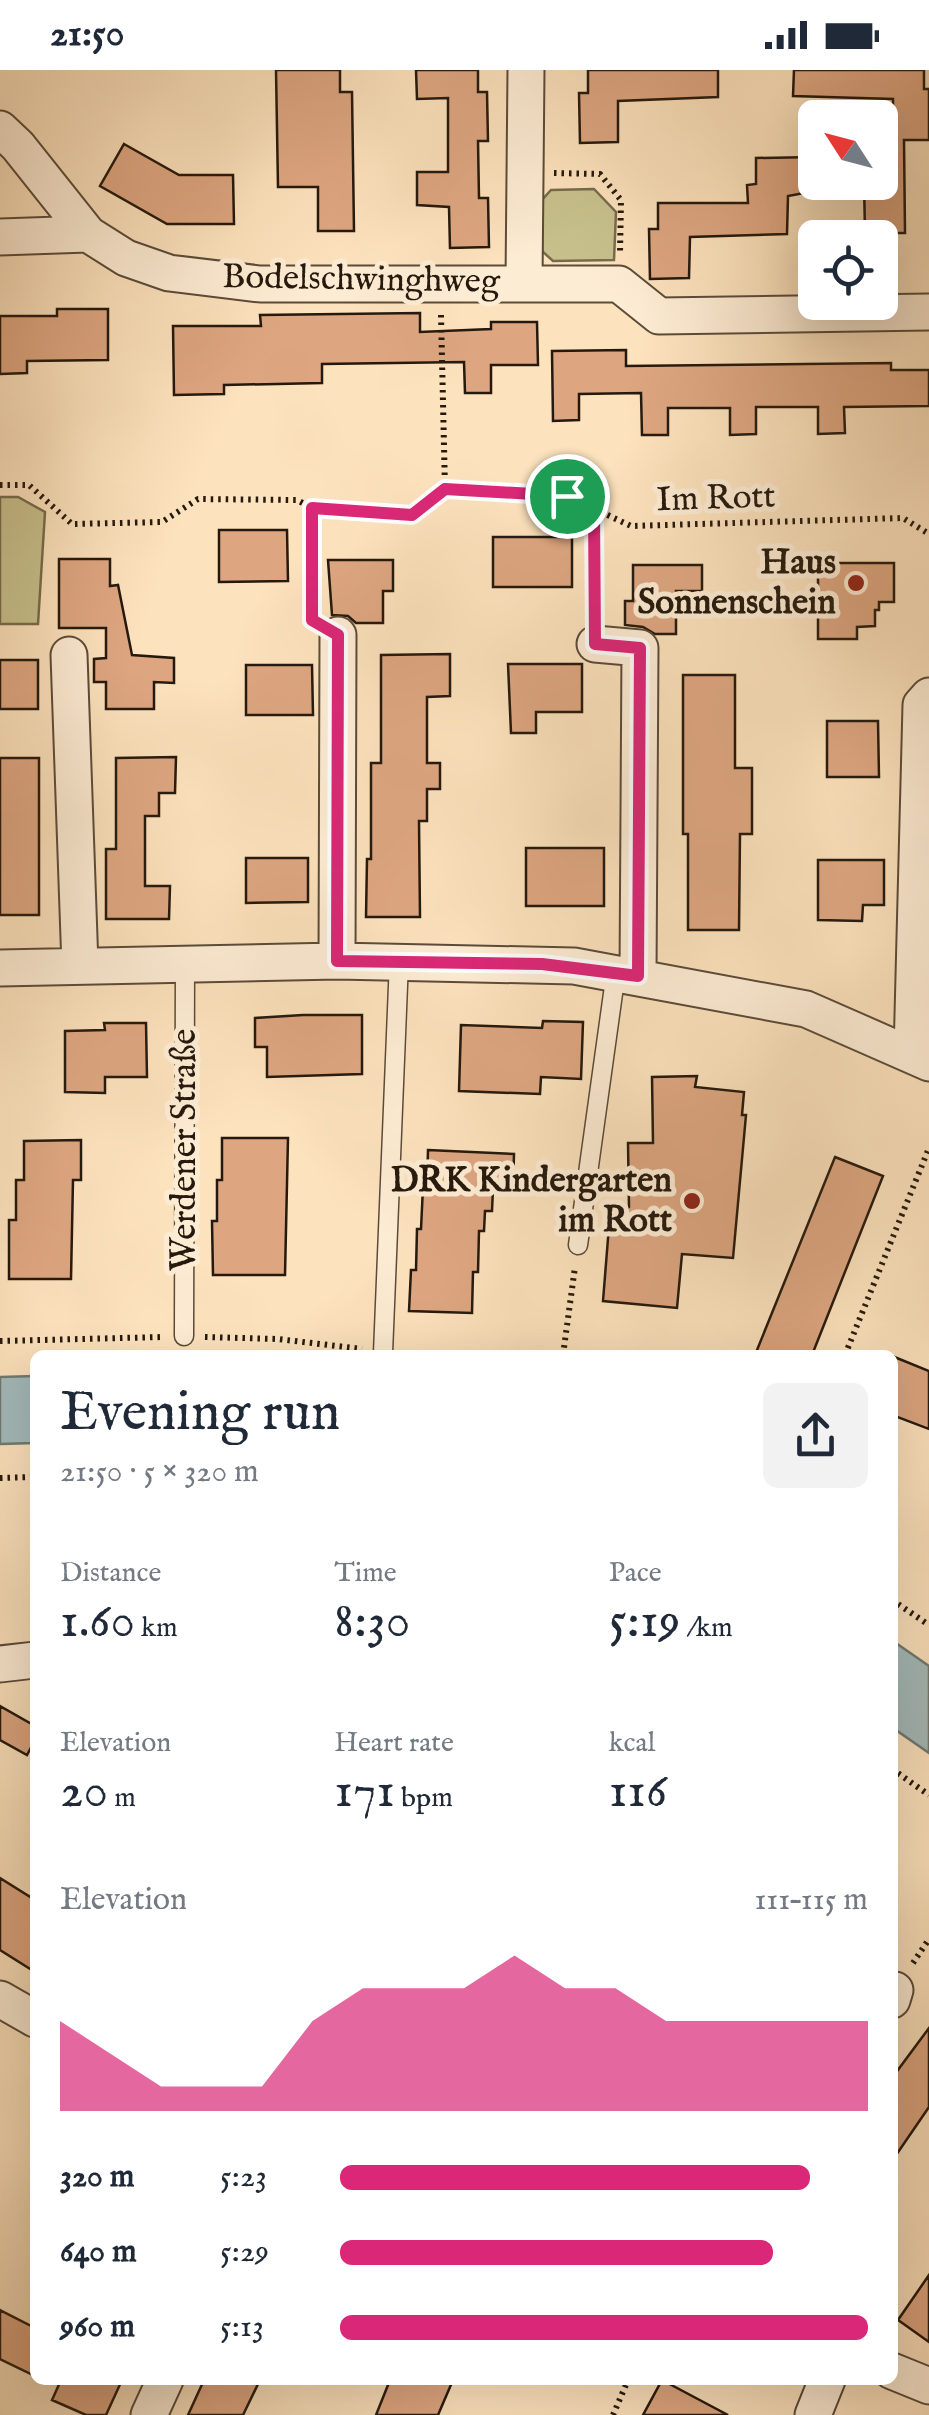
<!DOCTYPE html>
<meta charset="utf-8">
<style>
:root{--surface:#fff;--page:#f2f2f3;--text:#1f2937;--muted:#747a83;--accent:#db2777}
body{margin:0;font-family:"IM FELL English",serif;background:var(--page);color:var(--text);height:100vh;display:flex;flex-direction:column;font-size:38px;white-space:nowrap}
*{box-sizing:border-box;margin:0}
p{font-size:32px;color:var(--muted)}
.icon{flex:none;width:55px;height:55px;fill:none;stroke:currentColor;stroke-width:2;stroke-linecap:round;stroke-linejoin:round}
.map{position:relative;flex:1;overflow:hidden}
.details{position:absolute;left:30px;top:1280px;width:868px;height:1035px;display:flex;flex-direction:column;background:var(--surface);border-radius:15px;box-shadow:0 10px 40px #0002}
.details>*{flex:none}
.needle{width:65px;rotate:306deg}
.buttons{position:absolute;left:798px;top:30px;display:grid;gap:20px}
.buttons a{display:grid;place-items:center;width:100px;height:100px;border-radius:15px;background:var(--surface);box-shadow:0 10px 40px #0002;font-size:50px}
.pin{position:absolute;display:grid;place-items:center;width:85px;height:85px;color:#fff;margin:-42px;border:5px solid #fff;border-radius:50%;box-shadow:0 2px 10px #0007}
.round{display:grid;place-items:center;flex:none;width:105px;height:105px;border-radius:15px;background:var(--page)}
.head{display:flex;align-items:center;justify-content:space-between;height:170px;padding:0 30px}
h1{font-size:55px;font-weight:600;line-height:75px}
.figures{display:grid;grid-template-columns:repeat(3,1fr);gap:15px;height:170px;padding:10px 30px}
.figures div{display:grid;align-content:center}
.figures b{font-size:50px;font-weight:600}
.figures small{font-size:28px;font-weight:400}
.figures p{font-size:28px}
.chart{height:280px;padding:20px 30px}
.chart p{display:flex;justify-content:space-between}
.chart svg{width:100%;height:180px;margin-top:10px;fill:var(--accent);opacity:.7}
ul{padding:0 30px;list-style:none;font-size:32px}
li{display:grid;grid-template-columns:160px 120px 1fr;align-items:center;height:75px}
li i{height:25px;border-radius:12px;background:var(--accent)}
.status{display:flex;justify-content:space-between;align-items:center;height:70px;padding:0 50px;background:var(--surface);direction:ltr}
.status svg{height:28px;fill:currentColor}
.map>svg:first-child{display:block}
</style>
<div class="status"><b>21:50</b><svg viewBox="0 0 49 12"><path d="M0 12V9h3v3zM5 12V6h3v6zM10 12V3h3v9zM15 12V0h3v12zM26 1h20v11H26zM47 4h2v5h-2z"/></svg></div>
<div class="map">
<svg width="929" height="2345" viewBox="0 0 929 2345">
<rect width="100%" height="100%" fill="#fce2bd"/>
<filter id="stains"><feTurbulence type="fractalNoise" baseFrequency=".002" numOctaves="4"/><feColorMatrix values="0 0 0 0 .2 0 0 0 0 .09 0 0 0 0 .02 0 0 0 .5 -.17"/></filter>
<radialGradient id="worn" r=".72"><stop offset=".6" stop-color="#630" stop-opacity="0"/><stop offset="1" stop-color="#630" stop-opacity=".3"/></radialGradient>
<path fill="#c7c08c" stroke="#766c4c" stroke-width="2.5" d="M594,119L616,142L614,190L553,191L542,181L541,131L551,120Z
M0,427H18L45,442L38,554H0Z"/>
<path fill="#a4bbbb" stroke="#717a75" stroke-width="2.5" d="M35,1306V1373L0,1374V1307Z
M893,1571L929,1596V1683L893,1658Z"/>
<path fill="#dda681" stroke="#25190d" stroke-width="2.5" d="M276,0H340V22H352L354,161H318V117H278Z
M416,0H478V22H487L488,71H478L479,128H488L489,177L450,178L449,137L417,135V102H448V28L417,29Z
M588,0H718V27L618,31V72L580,73L579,23H588Z
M794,0H924V19H929V70H904L905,163H865L864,112H880V46H893V29L793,26Z
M124,74L179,105H233L234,154H167L100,116Z
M815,87V121L788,126L787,164L690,167L689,208L650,209L649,159H658V133H748L747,115L756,114V88Z
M57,239H108V290L27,291V303L0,304V246H57Z
M420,243V262L491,259V252H537L538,295H491V323H465L464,292L322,294V313L224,315V324L174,325L173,256H261L260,245Z
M626,280V296L891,293V300H929V336L844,337L845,363L818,364V337H756V364L730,365V338H668V365H642L641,323L579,324V350L553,351L552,281Z
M219,460H287L288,511L219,512Z
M493,467H572V517H493Z
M59,489H110V516L118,515L132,585L174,588V613L154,612V639H106V612H94V589L106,588V558H59Z
M328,490H393V521H383V553H356L348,546L332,545Z
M818,493H894V532H879V540H875V556L857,557V569H818Z
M633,495H702V521H676V564H655L643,557L625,555V531H633Z
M450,584V626L427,627V693H440V719H427V751H419L420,847H366L367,789H371V693H381V585Z
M0,590H38V639H0Z
M508,594H582V642H536V663H511Z
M246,595H312L313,645H246Z
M683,605H735V698H752V764H740L739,860H688V764H683Z
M827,651H878L879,707H827Z
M176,687L175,723H159V746H145V816H170L169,849H106V779H116V688Z
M0,688H39V845H0Z
M526,778H604V836H526Z
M246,788H308V832L246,833Z
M818,790H884V835H863L862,851L818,850Z
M303,945H362V1004L267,1007V977H255V948Z
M543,951L583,952L581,1009L541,1007L540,1024L459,1021L461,955L542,958Z
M104,953H146L147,1007H105V1023L65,1022V961L105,960Z
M697,1006L695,1017L744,1022L742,1045H746L733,1188L682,1184L677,1238L603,1231L609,1156L629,1137L628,1073H653L652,1007Z
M222,1068H288L285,1205H213L212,1151H217V1110H222Z
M81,1070V1110H73L71,1209H9V1150H16V1110H24V1071Z
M428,1080L514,1084L513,1119H493L492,1141H485L484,1161H479L478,1202H473L472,1243L409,1241L411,1200H416L417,1159H421L423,1117H427Z
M835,1087L883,1106L812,1285H755Z
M892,1286L929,1301V1359L892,1345Z
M0,1636L35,1656V1670L27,1685L0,1670Z
M0,1808L35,1830V1902L0,1880Z
M929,1958V2037L892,2091V2008Z
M929,2205V2272L898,2250Z
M0,2240L35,2258V2306L0,2289Z
M61,2310H122L106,2345H86L52,2330Z
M204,2310H260L243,2345H188Z
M390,2310H453L438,2345H376Z
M662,2310L728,2345H643Z"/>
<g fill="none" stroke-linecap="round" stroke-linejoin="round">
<g stroke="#5b4b39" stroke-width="21">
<path id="lane" d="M578,1175L616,902
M184,1266L185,894
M383,1283L399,891"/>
</g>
<g stroke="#5b4b39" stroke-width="39">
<path id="street" d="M0,59L18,76L88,164L126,188L169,203L260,214H619L659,246L929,242
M0,167L88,164
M524,212L526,0
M595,574L640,578L638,906
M69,585L80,896
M337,891L338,565
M0,898L337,891L574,896L806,939L929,993
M912,984L921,635L929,626
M0,1594L35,1590
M0,1929L35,1949
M892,1930L895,1920
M892,2301L929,2316
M149,2345L165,2310
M813,2345L827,2310"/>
</g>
<path stroke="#25190d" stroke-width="6" stroke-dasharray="2.5 5" stroke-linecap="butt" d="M554,103L600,104L621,130L620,183
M441,245L445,419
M0,415H29L72,454L162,452L198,429L297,430L312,438L412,445L445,419L567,426L631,456L903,448L929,464
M312,438L313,547
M595,440V542
M205,1267L278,1269L362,1279
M0,1271L163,1267
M563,1285L575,1197
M845,1285L929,1078
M0,1408L35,1407
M892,1530L929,1555
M892,1699L929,1725
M913,1893L929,1869
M613,2345L628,2310"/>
<use href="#lane" stroke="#fdecd4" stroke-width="18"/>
<use href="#street" stroke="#fdecd4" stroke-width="35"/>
</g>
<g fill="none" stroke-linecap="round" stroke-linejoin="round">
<g stroke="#fff" stroke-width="20">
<path id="route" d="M445,419L567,426L594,440L595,574L640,578L638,906L542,894L337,891L338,565L312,550V438L412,445Z"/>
</g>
<use href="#route" stroke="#db2777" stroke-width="12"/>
</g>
<g fill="#8f2418" stroke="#fdecd4" stroke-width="4">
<circle cx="856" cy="513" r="10"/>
<circle cx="692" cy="1131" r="10"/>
</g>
<g text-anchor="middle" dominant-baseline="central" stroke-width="10" stroke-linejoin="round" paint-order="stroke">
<g font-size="35" fill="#25190d" stroke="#fdecd4">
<text transform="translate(361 210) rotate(1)">Bodelschwinghweg</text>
<text transform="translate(716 429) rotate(-2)">Im Rott</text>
<text transform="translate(185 1080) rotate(-90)">Werdener Straße</text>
</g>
<g font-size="35" font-weight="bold" fill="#25190d" stroke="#fdecd4" text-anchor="end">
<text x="836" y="493">Haus<tspan x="836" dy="40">Sonnenschein</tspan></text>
<text x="672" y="1111">DRK Kindergarten<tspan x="672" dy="40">im Rott</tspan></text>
</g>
</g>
<rect width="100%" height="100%" filter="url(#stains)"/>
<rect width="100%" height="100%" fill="url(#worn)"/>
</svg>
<div class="buttons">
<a><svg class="needle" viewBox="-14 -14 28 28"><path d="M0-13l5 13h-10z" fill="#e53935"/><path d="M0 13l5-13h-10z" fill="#747a83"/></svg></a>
<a><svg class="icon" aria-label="locate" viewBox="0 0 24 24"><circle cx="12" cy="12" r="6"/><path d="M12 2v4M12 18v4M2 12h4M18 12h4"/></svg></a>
</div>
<div class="pin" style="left:567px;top:426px;background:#1e9e55"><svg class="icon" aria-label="arrive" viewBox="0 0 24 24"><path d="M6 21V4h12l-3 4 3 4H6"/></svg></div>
<section class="details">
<div class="head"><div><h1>Evening run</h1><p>21:50 · 5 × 320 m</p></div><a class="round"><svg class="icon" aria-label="share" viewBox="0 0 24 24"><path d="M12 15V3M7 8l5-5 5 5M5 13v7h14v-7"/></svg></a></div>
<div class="figures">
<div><p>Distance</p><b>1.60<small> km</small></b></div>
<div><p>Time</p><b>8:30</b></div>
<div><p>Pace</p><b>5:19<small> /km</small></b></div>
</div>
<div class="figures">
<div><p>Elevation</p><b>20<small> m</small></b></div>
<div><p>Heart rate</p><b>171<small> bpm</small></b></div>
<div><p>kcal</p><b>116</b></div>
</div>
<div class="chart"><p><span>Elevation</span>111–115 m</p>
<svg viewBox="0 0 160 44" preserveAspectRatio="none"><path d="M0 44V22L10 30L20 38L30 38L40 38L50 22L60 14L70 14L80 14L90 6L100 14L110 14L120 22L130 22L140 22L150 22L160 22V44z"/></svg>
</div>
<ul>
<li><b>320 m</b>5:23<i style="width:89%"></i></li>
<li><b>640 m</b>5:29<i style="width:82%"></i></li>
<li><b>960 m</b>5:13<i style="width:100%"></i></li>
</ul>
</section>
</div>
